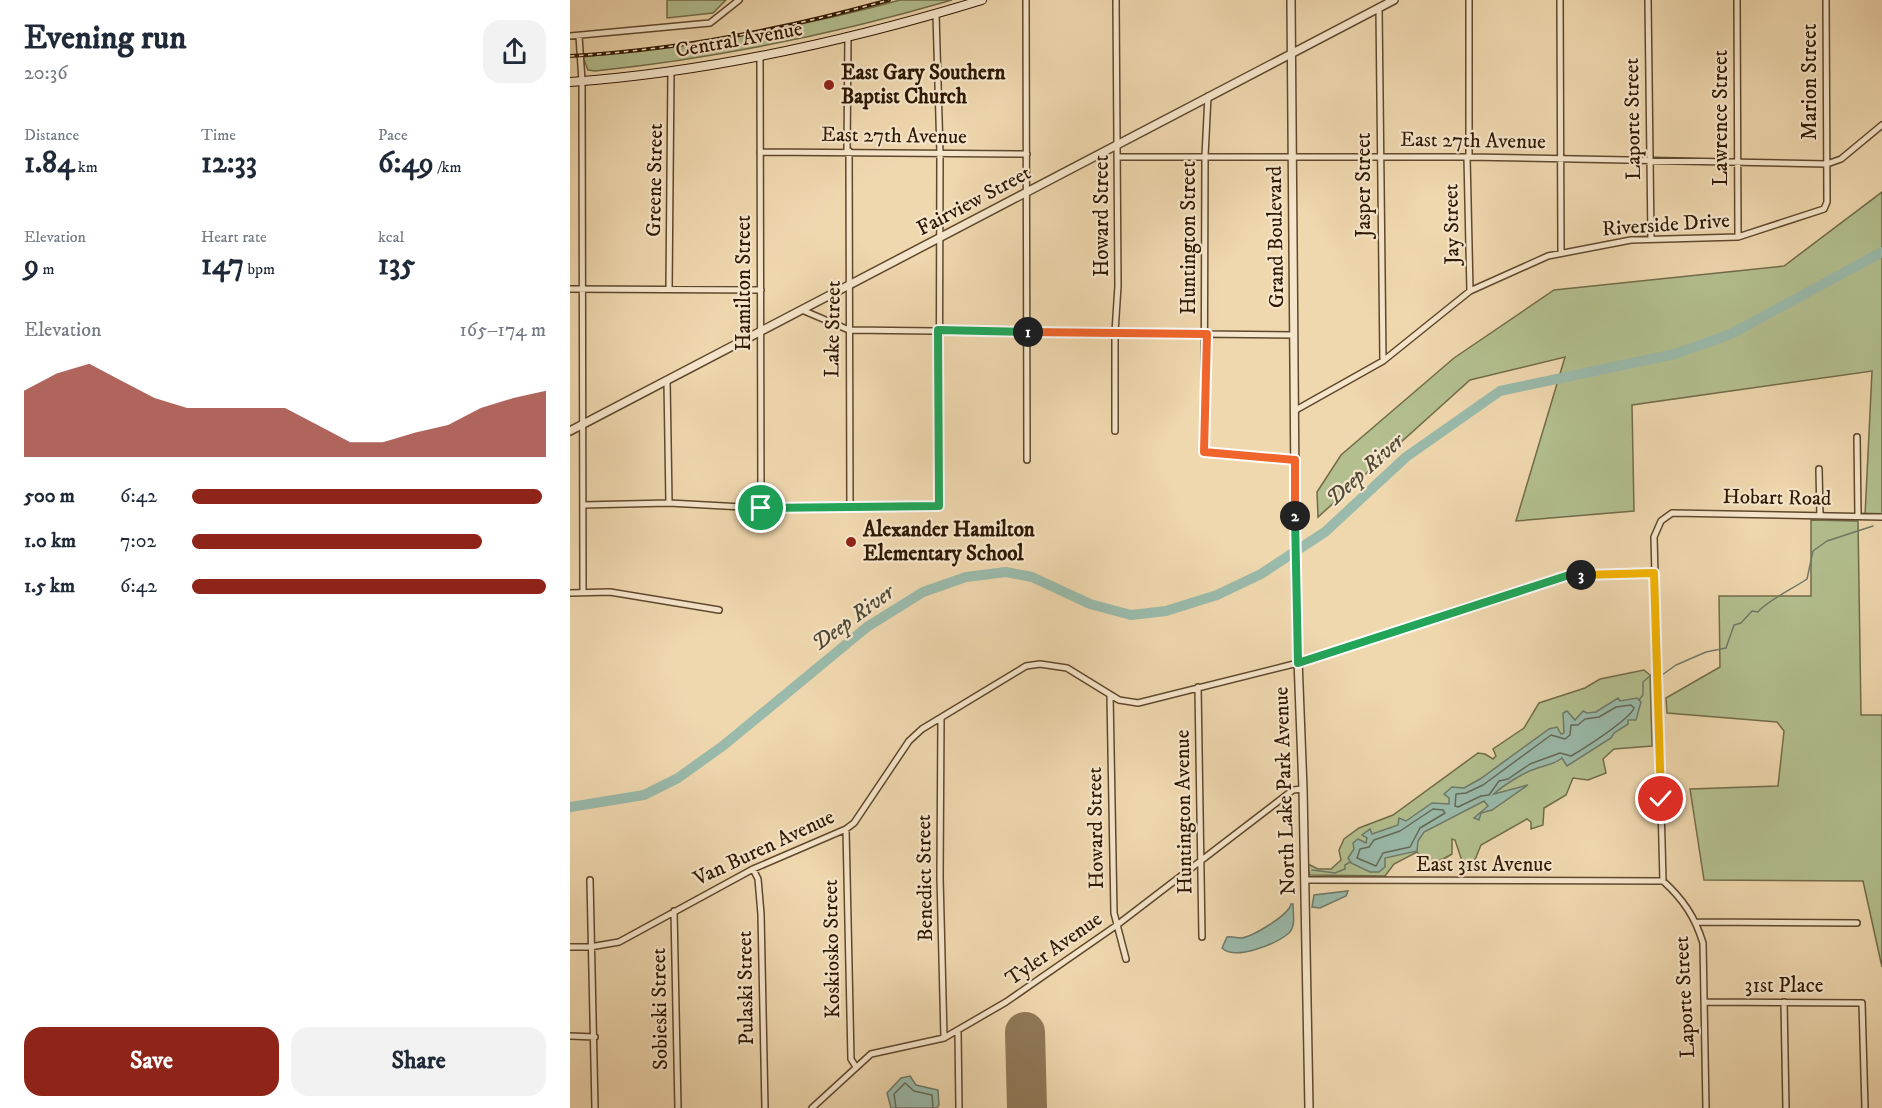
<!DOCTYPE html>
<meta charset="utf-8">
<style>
:root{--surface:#fff;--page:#f2f2f3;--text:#1f2937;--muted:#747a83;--accent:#8f2418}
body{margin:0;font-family:"IM FELL DW Pica",serif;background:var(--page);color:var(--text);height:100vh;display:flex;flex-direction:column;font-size:22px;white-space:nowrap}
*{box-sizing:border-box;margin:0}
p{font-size:20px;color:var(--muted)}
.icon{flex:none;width:33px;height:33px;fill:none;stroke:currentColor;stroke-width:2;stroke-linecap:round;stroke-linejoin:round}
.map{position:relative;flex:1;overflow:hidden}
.drawer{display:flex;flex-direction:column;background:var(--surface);width:570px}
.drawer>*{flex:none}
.pin{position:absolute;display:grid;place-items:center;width:51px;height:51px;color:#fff;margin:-26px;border:3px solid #fff;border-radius:50%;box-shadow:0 2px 6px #0007}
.km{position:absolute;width:30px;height:30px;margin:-15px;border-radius:50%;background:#222;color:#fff;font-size:16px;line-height:30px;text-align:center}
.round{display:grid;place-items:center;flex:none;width:63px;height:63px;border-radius:18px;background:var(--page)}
.headline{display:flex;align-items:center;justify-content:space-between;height:102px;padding:0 24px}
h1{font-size:33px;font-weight:800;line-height:45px}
.metrics{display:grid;grid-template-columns:repeat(3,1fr);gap:9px;height:102px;padding:6px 24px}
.metrics div{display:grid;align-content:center}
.metrics b{font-size:30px;font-weight:800}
.metrics small{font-size:16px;font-weight:400}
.metrics p{font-size:16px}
.chart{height:168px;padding:12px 24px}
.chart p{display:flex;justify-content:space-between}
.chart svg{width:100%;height:108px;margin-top:6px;fill:var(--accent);opacity:.7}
.button{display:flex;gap:12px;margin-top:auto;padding:12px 24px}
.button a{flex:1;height:69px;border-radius:18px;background:var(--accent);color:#fff;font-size:24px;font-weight:800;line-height:69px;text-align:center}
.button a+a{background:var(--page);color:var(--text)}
ul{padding:0 24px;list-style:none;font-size:20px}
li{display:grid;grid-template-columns:96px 72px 1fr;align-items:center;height:45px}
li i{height:15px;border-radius:8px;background:var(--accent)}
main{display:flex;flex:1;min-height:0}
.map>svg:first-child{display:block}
</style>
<main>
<section class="drawer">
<div class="headline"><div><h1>Evening run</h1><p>20:36</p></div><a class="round"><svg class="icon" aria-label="share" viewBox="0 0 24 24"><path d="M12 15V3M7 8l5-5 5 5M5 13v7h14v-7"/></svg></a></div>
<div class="metrics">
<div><p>Distance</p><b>1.84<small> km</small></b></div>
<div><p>Time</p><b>12:33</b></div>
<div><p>Pace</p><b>6:49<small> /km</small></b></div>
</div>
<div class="metrics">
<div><p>Elevation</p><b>9<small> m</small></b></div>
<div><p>Heart rate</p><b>147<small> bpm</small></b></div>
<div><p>kcal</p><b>135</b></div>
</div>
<div class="chart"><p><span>Elevation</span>165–174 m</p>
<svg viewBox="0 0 160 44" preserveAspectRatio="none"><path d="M0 44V17L10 10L20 6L30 13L40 20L50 24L60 24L70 24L80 24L90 31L100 38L110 38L120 34L130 31L140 24L150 20L160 17V44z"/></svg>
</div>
<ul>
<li><b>500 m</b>6:42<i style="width:99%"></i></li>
<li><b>1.0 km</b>7:02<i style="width:82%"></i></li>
<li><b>1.5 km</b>6:42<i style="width:100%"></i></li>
</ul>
<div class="button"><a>Save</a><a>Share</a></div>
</section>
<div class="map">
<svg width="1312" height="1108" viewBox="0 0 1312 1108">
<rect width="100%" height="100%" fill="#efd7ae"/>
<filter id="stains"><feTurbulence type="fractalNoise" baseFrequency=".00333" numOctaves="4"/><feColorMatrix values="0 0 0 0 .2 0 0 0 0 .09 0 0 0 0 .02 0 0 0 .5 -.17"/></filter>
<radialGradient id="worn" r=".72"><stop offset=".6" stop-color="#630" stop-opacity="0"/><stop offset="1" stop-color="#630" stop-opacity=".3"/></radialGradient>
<path fill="#b3bf8f" stroke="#716c48" stroke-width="1.5" d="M97,0H156L143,13L97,18Z
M330,0H382C262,35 149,58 25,71L18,70L13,57C120,45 226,29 330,0Z
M1312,192V517L1295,516L1302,371L1062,405L1064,511L946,521L995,357L900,380L748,517L747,492L771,455L884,358L984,290L1214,266Z
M1241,520L1288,521L1291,715H1312V967L1293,881L1134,880L1120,789L1208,786L1214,731L1207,722L1097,713L1096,698L1150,667L1149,596H1241Z
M1074,670L1080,675L1082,746L1044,749L1033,759L1036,773L1018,780L1003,778L996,795L974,808L973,825L961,829V822L957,819L911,845L902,867H894L885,840L882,839V854C868,863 859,866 847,852L824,864L815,876L740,875L736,863L748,869H761L771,860L769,850L774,839L789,828L823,815L908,753L915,754L923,759L926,756L923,749L954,728L969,703L1015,688L1030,679Z"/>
<path fill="#9abaab" stroke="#6f7967" stroke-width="1.5" d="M1048,698L1050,701L1067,698L1071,702L1066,720H1058V724L1044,733L1041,738L997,766L992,758C984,765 974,765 965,769C954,772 931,787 924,794L958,785L922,810L911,813L909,820L904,818L918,806L914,801L854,832L848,841L847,851L815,858V867L809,872H800L781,863L778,858L784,849L783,843L788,839L796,843L797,838L792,835L800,829L802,834L828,825L829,818L836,821L862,803L879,804V798L874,794L882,787L894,788L910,779L979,729L987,727L991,734L994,733L993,713L997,711L1005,720L1013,711L1017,713L1026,712Z
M778,891L776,896L750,908L742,907L744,895Z
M721,904H723C723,913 726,926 719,933C706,944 665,961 652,948L657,937C662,936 665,938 671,938C682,937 719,915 721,904Z
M340,1076L346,1085L368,1090L369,1105L367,1108H321L317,1093L331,1078Z"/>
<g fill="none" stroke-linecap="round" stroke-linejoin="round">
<path stroke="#646956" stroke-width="1.5" d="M1061,705L1064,708C1060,719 1015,748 1001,756L990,753L960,764L938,779L929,781L919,795L911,796L888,807L885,806L886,794L896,793L913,785L981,735L995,739L1000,735L1001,725H1008L1015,719L1029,717L1046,707Z
M863,809L873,810L875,813L850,828L840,847L813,853L806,866L787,858L790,849L799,847L804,840L830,831Z
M326,1108L324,1094L335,1083L344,1091L362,1095L363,1108"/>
<path stroke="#6f7967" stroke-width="1.5" d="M1092,675L1106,665L1136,652L1156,648L1164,625L1171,623L1182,611L1188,612C1195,602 1224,588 1237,579L1243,551L1257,541L1303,526
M1069,700L1073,695V682L1081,675
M742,870L765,873L775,869V865L780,862"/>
<path stroke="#9abaab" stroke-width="10" d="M0,807L74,795L108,778L154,745L297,627L353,592L396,577L436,572L462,577L520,604L561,615L596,611L647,595L691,574L755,532L836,457L930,391L1105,354L1161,334L1312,252"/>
<path stroke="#8f7858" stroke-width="40" d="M455,1032L457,1108"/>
<g stroke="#5f482d" stroke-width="8">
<path id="minor" d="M456,0L457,460
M899,0V157
M990,0L991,253
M1078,0L1081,238
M1167,0L1168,237
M809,8L813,361
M0,36L140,23L169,0
M9,36L12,81L13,592
M190,58L191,508
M638,96L635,156L634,452L725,460
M277,151L278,36
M279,151L280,508
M190,152L457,154
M548,157H899L1257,164L1271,159L1312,125
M897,157L900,291
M0,289L191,290
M99,289L101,71
M232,310L279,330L723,335
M97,381L99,503
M724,411L813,361L900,291L978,256L1061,240L1168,237L1254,209L1257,202L1256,0
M545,431V332L548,286L546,0
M1287,437L1288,516
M1249,469L1250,516
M13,505L99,503L191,508L369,506L370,153L366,14
M0,593L40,592L149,610
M628,687L632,937
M540,695L544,913L556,959
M371,718L370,877L374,1038
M276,829L281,1059L286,1067
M183,869L188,879L191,914L195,1108
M20,880L25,1108
M735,880L1093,881
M104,911L108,1108
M1126,922L1287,923
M0,947H20L49,942L183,869L276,829L284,823L339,741L352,729L456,666L470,664L497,668L549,700L568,703L728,663L997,576L1085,573
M1135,1002L1292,1003L1295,1108
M1214,1002L1216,1108
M388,1032L389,1108
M0,1036L25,1037
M242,1108L301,1054L374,1038L436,1002L547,925L723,790L733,789
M1136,1108L1133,943C1125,917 1113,899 1093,881L1084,537L1091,521L1102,513L1312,517"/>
</g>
<g stroke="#5f482d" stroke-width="10">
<path id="tertiary" d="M721,0L726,608L733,789L739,1108
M0,431L824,0"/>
</g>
<g stroke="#2f1802" stroke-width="10">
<path id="secondary" d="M0,82C140,72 278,41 412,0"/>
</g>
<use href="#minor" stroke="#f5e5ca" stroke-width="5"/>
<use href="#tertiary" stroke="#f5e5ca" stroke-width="7"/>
<use href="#secondary" stroke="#f5e5ca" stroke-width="8"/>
<g stroke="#2f1802" stroke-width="4">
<path id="rail" d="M0,56C108,50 215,29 319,0"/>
</g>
<use href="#rail" stroke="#f5e5ca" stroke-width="1.5" stroke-dasharray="4.5" stroke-linecap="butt"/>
</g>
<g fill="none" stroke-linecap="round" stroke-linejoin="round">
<g stroke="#fff" stroke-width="12">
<path id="split-1" d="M191,508L369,506L368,330L458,332"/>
</g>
<g stroke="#fff" stroke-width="12">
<path id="split-2" d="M458,332L637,334L634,452L725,460V516"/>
</g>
<g stroke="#fff" stroke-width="12">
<path id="split-3" d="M725,516L728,663L996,576L1011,575"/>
</g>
<g stroke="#fff" stroke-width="12">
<path id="split-4" d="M1011,575L1084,573L1091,799"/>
</g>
<use href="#split-1" stroke="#22a559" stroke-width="8"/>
<use href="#split-2" stroke="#f0652b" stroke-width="8"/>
<use href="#split-3" stroke="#22a559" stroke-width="8"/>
<use href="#split-4" stroke="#f5b400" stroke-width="8"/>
</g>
<g fill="#8f2418" stroke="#f5e5ca" stroke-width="2">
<circle cx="259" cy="85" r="6"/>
<circle cx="281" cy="542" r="6"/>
</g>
<g text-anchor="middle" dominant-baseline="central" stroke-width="4.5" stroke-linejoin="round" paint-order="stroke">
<g font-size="21" fill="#2f1802" stroke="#f5e5ca">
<text transform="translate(169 40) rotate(-10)">Central Avenue</text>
<text transform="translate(1240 82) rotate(-90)">Marion Street</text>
<text transform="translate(1151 118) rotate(-90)">Lawrence Street</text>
<text transform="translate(1063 119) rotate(-91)">Laporte Street</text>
<text transform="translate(324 136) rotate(1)">East 27th Avenue</text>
<text transform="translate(903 141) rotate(1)">East 27th Avenue</text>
<text transform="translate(85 180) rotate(-89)">Greene Street</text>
<text transform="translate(794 185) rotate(-90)">Jasper Street</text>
<text transform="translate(404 201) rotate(-28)">Fairview Street</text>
<text transform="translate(532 216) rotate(-90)">Howard Street</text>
<text transform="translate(882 224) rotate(-91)">Jay Street</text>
<text transform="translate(1096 225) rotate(-4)">Riverside Drive</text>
<text transform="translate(706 237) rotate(-91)">Grand Boulevard</text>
<text transform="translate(619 238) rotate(-90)">Huntington Street</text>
<text transform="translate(174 283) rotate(-90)">Hamilton Street</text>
<text transform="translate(263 329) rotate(-89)">Lake Street</text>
<text transform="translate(1207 498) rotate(1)">Hobart Road</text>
<text transform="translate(715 791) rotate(-92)">North Lake Park Avenue</text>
<text transform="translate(614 812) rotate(-91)">Huntington Avenue</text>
<text transform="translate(526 828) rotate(-91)">Howard Street</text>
<text transform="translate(194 848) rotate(-25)">Van Buren Avenue</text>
<text x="914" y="865">East 31st Avenue</text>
<text transform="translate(355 878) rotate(-91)">Benedict Street</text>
<text transform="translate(262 949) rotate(-91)">Koskiosko Street</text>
<text transform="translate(484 949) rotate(-35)">Tyler Avenue</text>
<text x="1214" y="986">31st Place</text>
<text transform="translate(176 988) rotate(-91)">Pulaski Street</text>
<text transform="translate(1115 997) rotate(-93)">Laporte Street</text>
<text transform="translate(90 1009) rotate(-91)">Sobieski Street</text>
</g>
<g font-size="21" font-weight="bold" fill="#2f1802" stroke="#f5e5ca" text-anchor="start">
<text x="271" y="73">East Gary Southern<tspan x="271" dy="24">Baptist Church</tspan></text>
<text x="293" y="530">Alexander Hamilton<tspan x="293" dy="24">Elementary School</tspan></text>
</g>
<g font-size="22" font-style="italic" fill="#4f4935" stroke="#f5e5ca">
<text transform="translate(795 470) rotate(-42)">Deep River</text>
<text transform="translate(283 618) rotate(-36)">Deep River</text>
</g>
</g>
<rect width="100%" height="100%" filter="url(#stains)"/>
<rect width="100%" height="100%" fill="url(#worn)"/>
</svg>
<div class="pin" style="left:191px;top:508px;background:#1e9e55"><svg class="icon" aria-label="arrive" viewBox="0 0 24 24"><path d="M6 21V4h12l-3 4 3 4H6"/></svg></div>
<div class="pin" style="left:1091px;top:799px;background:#d93025"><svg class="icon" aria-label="check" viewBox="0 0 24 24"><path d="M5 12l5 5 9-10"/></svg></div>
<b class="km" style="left:458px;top:332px">1</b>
<b class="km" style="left:725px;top:516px">2</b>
<b class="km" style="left:1011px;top:575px">3</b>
</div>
</main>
